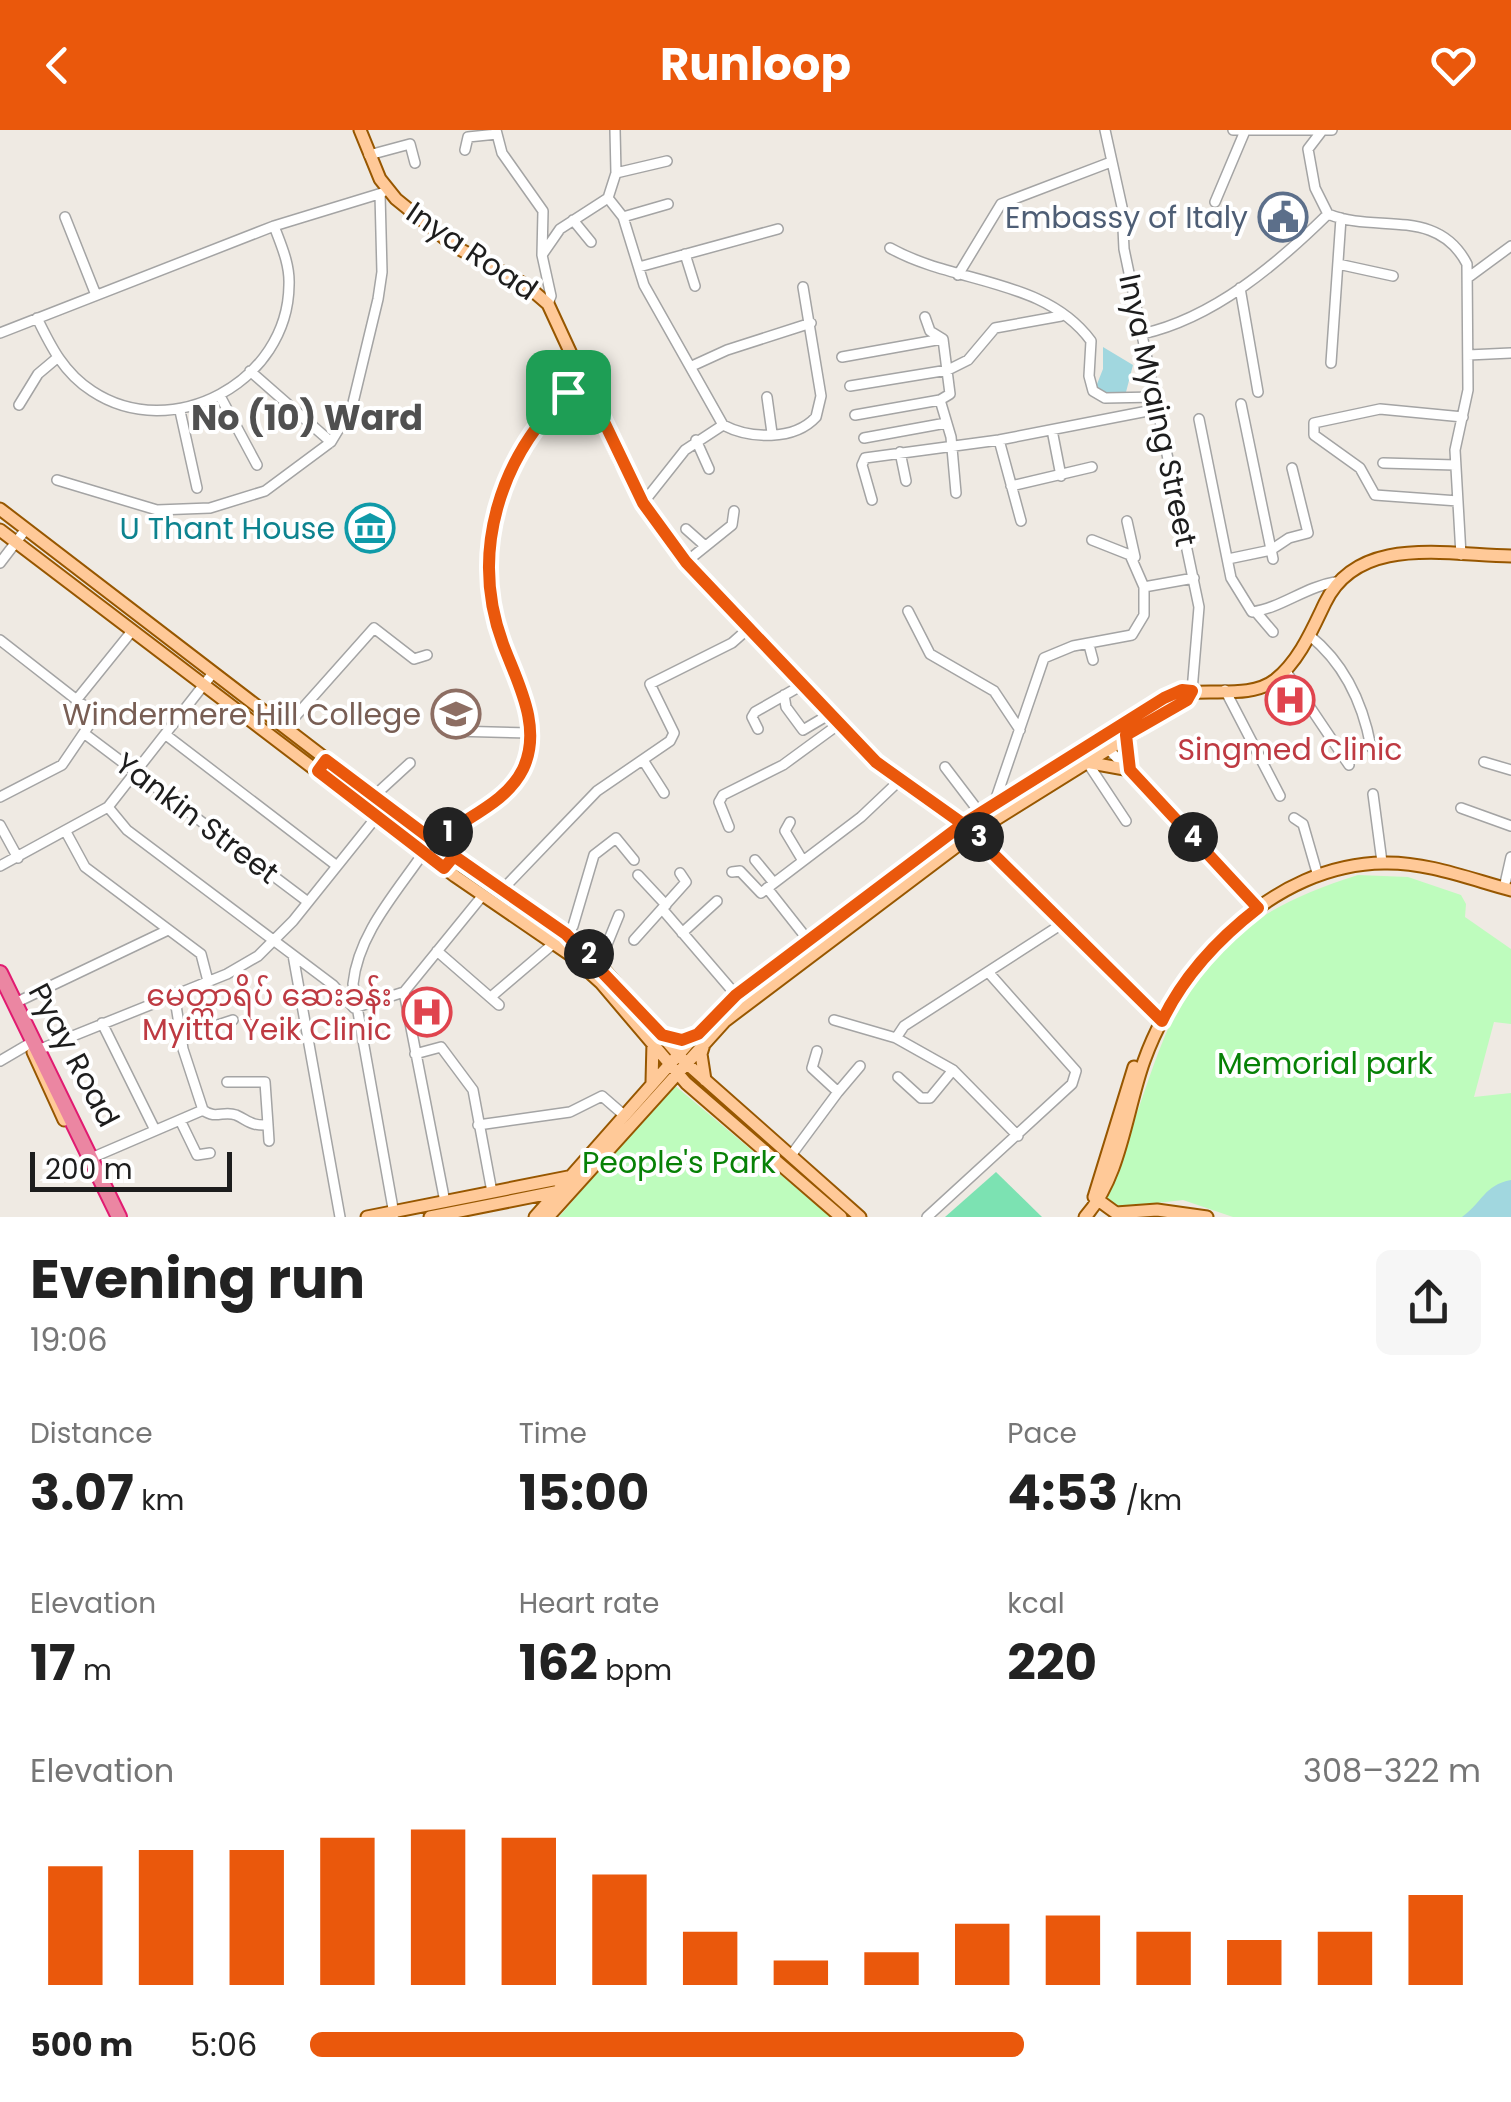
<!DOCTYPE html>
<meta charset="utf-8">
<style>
:root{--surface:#fff;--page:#f6f6f6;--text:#222;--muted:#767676;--accent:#ea580c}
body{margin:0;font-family:Poppins,"Noto Sans Myanmar",sans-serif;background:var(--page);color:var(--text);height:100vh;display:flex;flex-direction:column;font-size:38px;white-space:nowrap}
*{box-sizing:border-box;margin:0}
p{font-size:32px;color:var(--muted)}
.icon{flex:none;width:55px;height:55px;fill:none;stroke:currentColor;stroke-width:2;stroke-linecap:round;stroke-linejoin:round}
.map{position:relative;height:1087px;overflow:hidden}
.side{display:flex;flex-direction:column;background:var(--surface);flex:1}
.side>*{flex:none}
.scale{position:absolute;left:30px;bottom:25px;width:202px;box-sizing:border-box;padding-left:10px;border:5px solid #1d1d1d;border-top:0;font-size:28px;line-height:35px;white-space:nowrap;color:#1d1d1d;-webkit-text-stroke:8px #fff;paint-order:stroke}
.pin{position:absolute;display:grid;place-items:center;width:85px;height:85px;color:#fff;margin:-42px;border-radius:20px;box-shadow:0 5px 15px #0006}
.km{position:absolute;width:50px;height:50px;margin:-25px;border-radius:50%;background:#222;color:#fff;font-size:28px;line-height:50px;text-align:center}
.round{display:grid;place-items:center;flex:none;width:105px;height:105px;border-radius:15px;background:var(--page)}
.summary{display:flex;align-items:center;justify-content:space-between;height:170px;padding:0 30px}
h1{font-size:55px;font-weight:700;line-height:75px}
.metrics{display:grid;grid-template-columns:repeat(3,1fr);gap:15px;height:170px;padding:10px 30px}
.metrics div{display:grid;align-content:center}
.metrics b{font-size:50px;font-weight:700}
.metrics small{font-size:28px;font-weight:400}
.metrics p{font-size:28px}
.chart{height:280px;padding:20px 30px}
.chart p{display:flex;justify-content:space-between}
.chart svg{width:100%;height:180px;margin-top:10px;stroke:var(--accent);stroke-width:6}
ul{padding:0 30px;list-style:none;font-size:32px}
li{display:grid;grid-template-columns:160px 120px 1fr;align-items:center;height:75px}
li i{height:25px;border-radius:12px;background:var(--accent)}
header{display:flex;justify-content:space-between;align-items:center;height:130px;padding:0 30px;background:var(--accent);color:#fff;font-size:45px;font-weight:700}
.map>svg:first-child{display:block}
</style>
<header><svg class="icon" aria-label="back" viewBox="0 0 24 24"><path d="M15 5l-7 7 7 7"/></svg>Runloop<svg class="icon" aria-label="heart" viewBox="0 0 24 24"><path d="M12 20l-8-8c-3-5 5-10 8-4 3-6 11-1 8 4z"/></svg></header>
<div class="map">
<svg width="1511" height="1087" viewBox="0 0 1511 1087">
<rect width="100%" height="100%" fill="#efeae3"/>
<path fill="#befcbd" d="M1358,745L1408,747L1461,765L1466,774L1465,787L1511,819V894L1494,892L1474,967L1511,963V1087H1233L1183,1070L1114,1078L1105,1069C1174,904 1160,807 1358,745Z
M673,954L831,1087H559Z"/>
<path fill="#7ce2b2" d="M996,1042L1042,1087H945Z"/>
<path fill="#a1d7df" d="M1103,217L1133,235L1125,266L1108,265L1095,259L1103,239Z
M1511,1050V1087H1462C1482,1073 1484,1055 1511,1050Z"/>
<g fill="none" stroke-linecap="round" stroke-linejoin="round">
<g stroke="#a4a4a4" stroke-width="12">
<path id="minor" d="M496,0L502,23L543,81L542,125
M1105,0L1122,77L1124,119L1199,477L1192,561
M1233,0H1332
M1321,2L1308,19L1315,58L1328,84C1376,104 1437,76 1467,134L1468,260L1455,320L1461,425
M465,20L468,7L497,4
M369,25L410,14L415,33
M616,43L667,31
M608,68L623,87L644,155L723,295C750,309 794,311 816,287L821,266L803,157
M1215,72L1245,1
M65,87L96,165
M623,87L668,74
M573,90L591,112
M890,118C954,154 1045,148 1091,211L1089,246L1093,261L1105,268L1156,267
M685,124L695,156
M1338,134L1393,146
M639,137L778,99
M958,145L1001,74L1111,32
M1469,147L1511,116
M1240,158L1258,262
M548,174L551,166L542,125L560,99L608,68L616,43L615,0
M925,187L930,201L943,209L950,264L940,270L951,307L956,363
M37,188C51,217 64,243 92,261C172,314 288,252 289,155C290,134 281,115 274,96
M0,203L274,96L382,63
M1142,204C1214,188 1277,134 1328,84
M1468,225L1511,223
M842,227L942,209
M1331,233L1341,88
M692,236L727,220L811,193
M250,241L331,312
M850,256L948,240L968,230L995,198L1061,186
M220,266L257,335
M767,267L772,303
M1241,274L1273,429
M19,275L38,244L57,228
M180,281L197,358
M855,285L940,270
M1199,289L1231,448L1252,482C1281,478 1305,457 1335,452
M1052,300L1061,346
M864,308L946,293
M696,310L709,339
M999,310L1021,391
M900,322L906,351
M1383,333L1455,335
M57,350L157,380L210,378L265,361L331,312L352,277L378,169L382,142L380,64
M1011,356L1092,337
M872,370L862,335L865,328L999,310L1158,279
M1458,371L1375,365L1360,338L1314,305V293L1380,279L1463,287
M643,373L685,320L723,295
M1127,391L1135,427
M686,399L704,415
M1092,410L1130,425L1144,457L1194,448
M1228,429L1271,420L1289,408L1308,403L1292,338
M686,432L732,395L734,381
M0,433L26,399
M908,481L930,524L994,561L1020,600
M1256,482L1273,502
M1309,505C1344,533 1363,574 1371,617
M0,510L96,585L62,635L0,667
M1089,515L1093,530
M1285,540L1349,635
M1225,560L1280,666
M784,565L786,577L803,600L830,584
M78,568L132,501
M285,598L374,498L414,529L427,525
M758,599L752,587L755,582L804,554
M452,601L529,603
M85,604L308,772
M166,605L337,736
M1098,608L1259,779
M643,630L664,663
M1087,632L1126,691
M1484,632L1511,640
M945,637L980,683
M1373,664L1382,732
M374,666L410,633
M994,674L1044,528L1073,516L1132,505L1144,485V457
M108,677L127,700L333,855L354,878L404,862L483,765
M1461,678L1511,696
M1294,688L1303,694L1318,746
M790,692L785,701L803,731
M0,695L18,728
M729,697L719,672L723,665L783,635L839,594
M66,702L85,737L201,824L208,851
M974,703L1162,891
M755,730L774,753
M0,736L108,677L213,543
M732,742L740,741L761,763L861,687L899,651
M638,745L666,775
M767,758L808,810
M1504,758L1511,727
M501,761L597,661L670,611L674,603L650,554L732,513L749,498
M663,780L736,865
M682,803L717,771
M566,804L573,796L594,725L616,708L634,730
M634,810L686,752L680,743
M437,821L499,875
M293,825L340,1087
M599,834L619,785
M404,862L445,1072
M492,866L553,814
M15,873L168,800
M834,890L896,908
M102,893L155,1000
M181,907L233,890
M38,920L227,844L258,826L293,791L386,675
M415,924L441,917L473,960L492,1062
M0,931L29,914
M898,947L921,968H930L953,940
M227,952H265L268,995
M838,962L860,936
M203,980C216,990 223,980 236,985C249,991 251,996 268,995L269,1011
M180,990L197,1025L210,1023
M478,995L570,982L602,966L625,986
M1018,1006L953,940L896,908L904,896L1065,792
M792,1024L838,962L812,938L817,921
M96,1026L203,980L183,919L174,863
M394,1084L353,854C358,804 396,763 424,722
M927,1087L1072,954L1076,941L989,843"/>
</g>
<g stroke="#975700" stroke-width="15">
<path id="major" d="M360,0L380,49L396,69L454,116L526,155L548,174L621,332L647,379L686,432L876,633L974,703
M0,379L429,708L566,804L599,834L685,932L860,1087
M0,400L455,746L569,824L601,853L686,953L841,1087
M1126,605L1130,640
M1086,632L1130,640
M435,712C463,689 505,674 522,640C547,591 509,539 496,494C471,404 509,304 584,250
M705,911L701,924L705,950
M33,922L64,990
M652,952L653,912
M1094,1067L1134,937
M1094,1067L1116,1083L1157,1080L1207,1087
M367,1087L573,1046
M430,1087L560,1061
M535,1087L708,891L736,865L963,694L1164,568C1196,554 1247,572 1275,550C1299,531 1312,500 1325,473C1358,404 1447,425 1511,426
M548,1087L725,891L974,703L1187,570L1192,561
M1085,1087C1121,1047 1126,981 1144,931C1179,833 1274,734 1384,733C1427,732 1470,749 1511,760"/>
</g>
<g stroke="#e11b71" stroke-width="18">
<path id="highway" d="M0,843L119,1087"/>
</g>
<use href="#minor" stroke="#fff" stroke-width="9"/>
<use href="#major" stroke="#ffc998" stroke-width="11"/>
<use href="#highway" stroke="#eb86a2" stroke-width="14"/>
</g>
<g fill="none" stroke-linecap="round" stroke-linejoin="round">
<g stroke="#fff" stroke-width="20">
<path id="route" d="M568,262C500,327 469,422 503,514C517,552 543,597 523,639C506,674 463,688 435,712L326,630L318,641L444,738L454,726L566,804L662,905L682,910L698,904L736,865L963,694L1162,891C1184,845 1218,809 1258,778L1130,640L1126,605L1187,570L1192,561L1182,560L1164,568L963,694L876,632L686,432L643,373L584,250L568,262"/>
</g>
<use href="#route" stroke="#ea580c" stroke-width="12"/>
</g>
<defs>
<g id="civic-ring" transform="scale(2.5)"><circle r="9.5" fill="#fff" stroke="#5c6f8a" stroke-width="1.5"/><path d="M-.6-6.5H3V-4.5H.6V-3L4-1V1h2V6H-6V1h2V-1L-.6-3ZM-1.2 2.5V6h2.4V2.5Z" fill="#5c6f8a"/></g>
<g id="museum-ring" transform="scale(2.5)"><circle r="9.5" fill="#fff" stroke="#0f9aa8" stroke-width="1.5"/><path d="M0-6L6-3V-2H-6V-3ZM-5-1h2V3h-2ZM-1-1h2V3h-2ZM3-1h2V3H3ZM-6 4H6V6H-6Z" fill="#0f9aa8"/></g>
<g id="hospital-ring" transform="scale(2.5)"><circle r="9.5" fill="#fff" stroke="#e0444e" stroke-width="1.5"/><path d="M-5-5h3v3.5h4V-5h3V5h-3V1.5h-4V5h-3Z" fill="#e0444e"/></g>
<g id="university-ring" transform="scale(2.5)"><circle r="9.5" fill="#fff" stroke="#8d6e63" stroke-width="1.5"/><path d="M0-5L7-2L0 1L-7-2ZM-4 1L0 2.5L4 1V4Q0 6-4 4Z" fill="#8d6e63"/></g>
</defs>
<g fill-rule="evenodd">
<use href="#civic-ring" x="1283" y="87"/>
<use href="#museum-ring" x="370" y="398"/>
<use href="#hospital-ring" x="1290" y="570"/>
<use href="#university-ring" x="456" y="584"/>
<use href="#hospital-ring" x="427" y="882"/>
</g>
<g text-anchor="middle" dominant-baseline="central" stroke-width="8" stroke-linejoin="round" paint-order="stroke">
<g font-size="30" fill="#4e5e75" stroke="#fff" text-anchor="end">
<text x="1248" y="87">Embassy of Italy</text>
</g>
<g font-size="30" fill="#1d1d1d" stroke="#fff">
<text transform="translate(472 121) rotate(34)">Inya Road</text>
<text transform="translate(1158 280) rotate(78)">Inya Myaing Street</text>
<text transform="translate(197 688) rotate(37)">Yankin Street</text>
<text transform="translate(74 925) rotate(62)">Pyay Road</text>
</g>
<g font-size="30" fill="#0d838f" stroke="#fff" text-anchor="end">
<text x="335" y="398">U Thant House</text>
</g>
<g font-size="30" fill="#785e54" stroke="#fff" text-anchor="end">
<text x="421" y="584">Windermere Hill College</text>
</g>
<g font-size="30" fill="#be3a42" stroke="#fff">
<text x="1290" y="619">Singmed Clinic</text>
<text x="392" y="865" text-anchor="end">မေတ္တာရိပ် ဆေးခန်း<tspan x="392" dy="34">Myitta Yeik Clinic</tspan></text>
</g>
<g font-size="30" fill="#078106" stroke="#fff">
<text x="1325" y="933">Memorial park</text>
<text x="679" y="1032">People's Park</text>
</g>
<g font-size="35" font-weight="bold" fill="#505050" stroke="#fff">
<text x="307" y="287">No (10) Ward</text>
</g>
</g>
</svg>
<div class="scale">200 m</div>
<div class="pin" style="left:568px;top:262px;background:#1e9e55"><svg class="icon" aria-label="arrive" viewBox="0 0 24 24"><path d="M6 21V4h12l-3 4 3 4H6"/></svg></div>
<b class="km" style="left:448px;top:702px">1</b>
<b class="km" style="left:589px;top:824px">2</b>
<b class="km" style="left:979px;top:707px">3</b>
<b class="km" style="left:1193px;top:707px">4</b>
</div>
<section class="side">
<div class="summary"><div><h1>Evening run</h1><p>19:06</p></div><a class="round"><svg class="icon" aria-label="share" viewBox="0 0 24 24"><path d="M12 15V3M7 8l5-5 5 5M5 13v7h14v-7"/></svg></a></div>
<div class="metrics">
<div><p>Distance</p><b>3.07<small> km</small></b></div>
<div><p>Time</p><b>15:00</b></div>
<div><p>Pace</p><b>4:53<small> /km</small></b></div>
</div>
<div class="metrics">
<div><p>Elevation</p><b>17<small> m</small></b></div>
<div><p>Heart rate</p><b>162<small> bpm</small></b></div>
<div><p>kcal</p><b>220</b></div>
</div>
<div class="chart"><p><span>Elevation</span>308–322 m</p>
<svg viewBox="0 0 160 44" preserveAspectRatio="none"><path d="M5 44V15M15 44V11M25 44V11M35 44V8M45 44V6M55 44V8M65 44V17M75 44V31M85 44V38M95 44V36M105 44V29M115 44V27M125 44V31M135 44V33M145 44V31M155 44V22"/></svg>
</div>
<ul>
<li><b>500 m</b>5:06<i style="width:61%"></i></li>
</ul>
</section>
